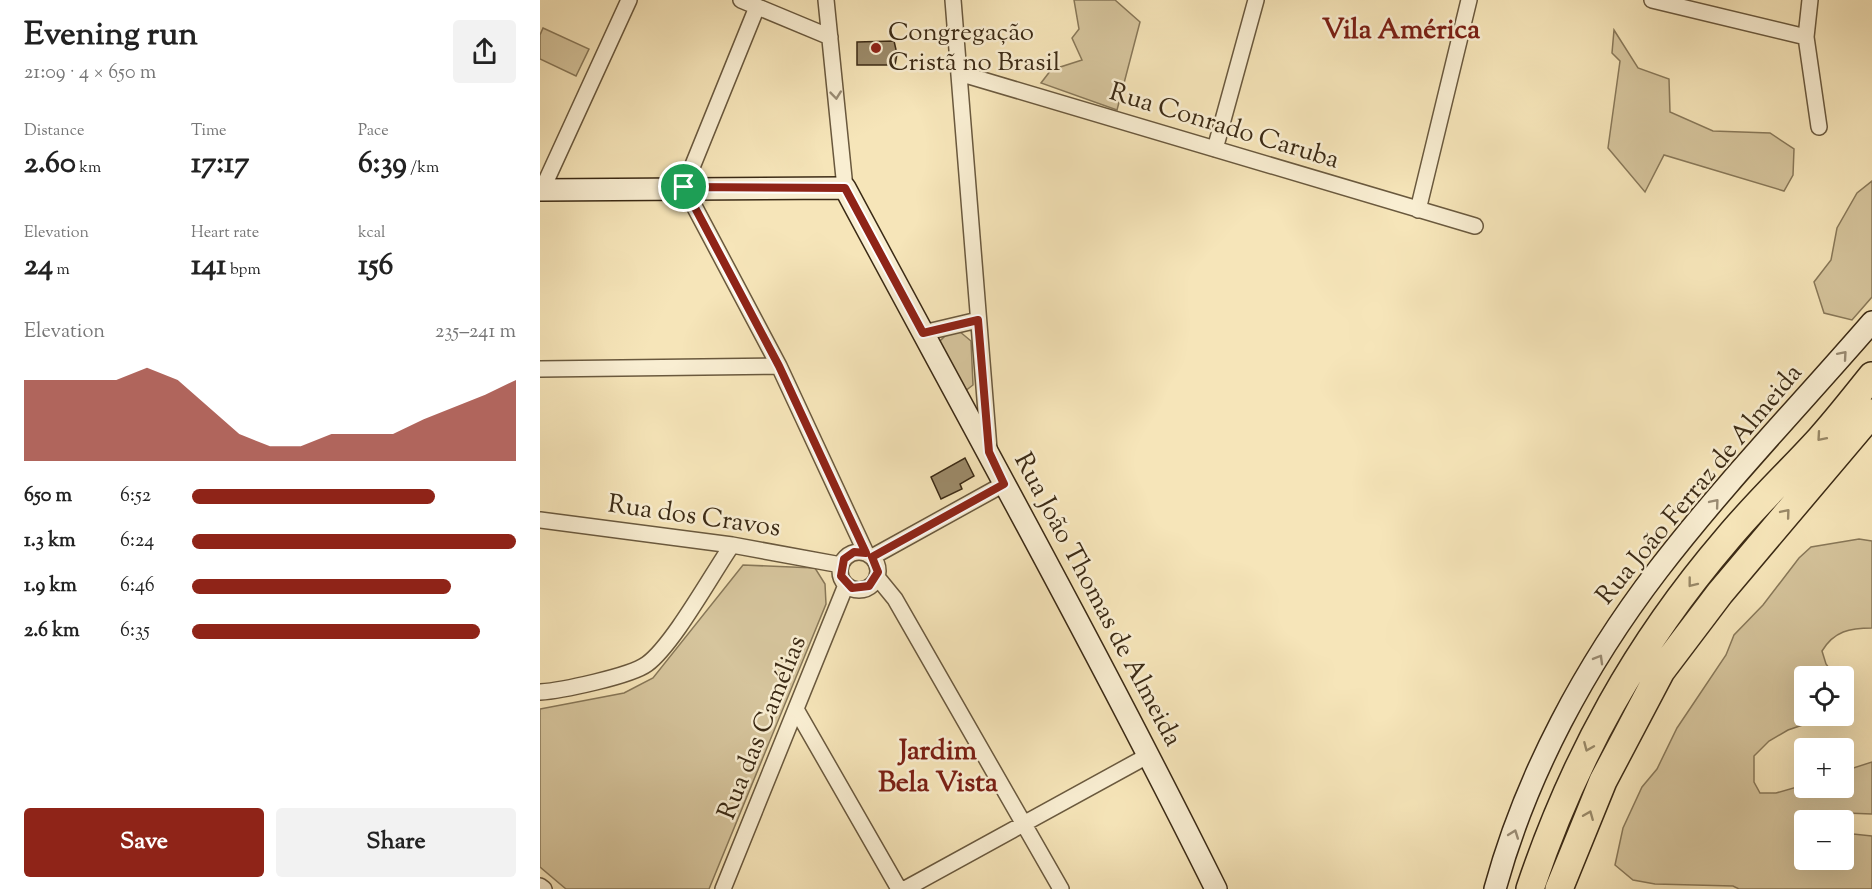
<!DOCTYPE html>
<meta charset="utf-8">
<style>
:root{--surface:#fff;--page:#f2f2f2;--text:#222;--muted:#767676;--accent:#8f2418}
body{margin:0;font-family:"Sorts Mill Goudy",serif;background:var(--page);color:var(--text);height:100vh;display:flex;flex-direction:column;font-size:22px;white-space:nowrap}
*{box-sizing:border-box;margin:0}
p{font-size:20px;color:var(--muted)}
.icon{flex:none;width:33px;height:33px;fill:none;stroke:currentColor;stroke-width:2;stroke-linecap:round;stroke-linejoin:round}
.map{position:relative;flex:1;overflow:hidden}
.sheet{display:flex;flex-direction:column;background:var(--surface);width:540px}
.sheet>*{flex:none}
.controls{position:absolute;left:1254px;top:666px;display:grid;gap:12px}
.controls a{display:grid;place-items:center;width:60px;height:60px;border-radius:6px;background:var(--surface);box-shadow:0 6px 24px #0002;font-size:30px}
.pin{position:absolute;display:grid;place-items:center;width:51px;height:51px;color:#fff;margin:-26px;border:3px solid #fff;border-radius:50%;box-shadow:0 2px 6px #0007}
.round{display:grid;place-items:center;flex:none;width:63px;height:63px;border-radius:6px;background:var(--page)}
.overview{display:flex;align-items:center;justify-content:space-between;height:102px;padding:0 24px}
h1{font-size:33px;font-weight:700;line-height:45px}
.metrics{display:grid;grid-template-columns:repeat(3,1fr);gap:9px;height:102px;padding:6px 24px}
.metrics div{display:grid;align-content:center}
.metrics b{font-size:30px;font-weight:700}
.metrics small{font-size:16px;font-weight:400}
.metrics p{font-size:16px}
.chart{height:168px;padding:12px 24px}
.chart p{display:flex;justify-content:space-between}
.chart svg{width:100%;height:108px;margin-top:6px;fill:var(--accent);opacity:.7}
.action{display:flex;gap:12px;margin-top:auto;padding:12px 24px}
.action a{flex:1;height:69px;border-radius:6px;background:var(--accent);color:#fff;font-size:24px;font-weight:700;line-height:69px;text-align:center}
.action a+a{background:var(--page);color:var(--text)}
ul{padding:0 24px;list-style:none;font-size:20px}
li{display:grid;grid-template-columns:96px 72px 1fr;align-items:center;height:45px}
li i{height:15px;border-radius:8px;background:var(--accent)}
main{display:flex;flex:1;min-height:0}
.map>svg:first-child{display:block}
</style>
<main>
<section class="sheet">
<div class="overview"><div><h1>Evening run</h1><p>21:09 · 4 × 650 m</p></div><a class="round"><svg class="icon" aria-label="share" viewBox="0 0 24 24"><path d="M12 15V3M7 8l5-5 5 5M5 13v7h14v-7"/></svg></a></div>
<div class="metrics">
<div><p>Distance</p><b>2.60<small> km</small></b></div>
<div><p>Time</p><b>17:17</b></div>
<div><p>Pace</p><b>6:39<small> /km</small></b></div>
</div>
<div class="metrics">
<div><p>Elevation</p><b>24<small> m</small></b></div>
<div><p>Heart rate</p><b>141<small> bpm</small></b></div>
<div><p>kcal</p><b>156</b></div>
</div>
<div class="chart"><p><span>Elevation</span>235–241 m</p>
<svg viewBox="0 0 160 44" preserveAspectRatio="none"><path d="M0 44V11L10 11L20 11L30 11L40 6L50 11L60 22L70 33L80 38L90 38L100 33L110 33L120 33L130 27L140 22L150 17L160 11V44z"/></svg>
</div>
<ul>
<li><b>650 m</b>6:52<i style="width:75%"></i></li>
<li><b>1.3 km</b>6:24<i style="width:100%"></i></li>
<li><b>1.9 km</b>6:46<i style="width:80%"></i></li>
<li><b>2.6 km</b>6:35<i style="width:89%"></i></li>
</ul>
<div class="action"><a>Save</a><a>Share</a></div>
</section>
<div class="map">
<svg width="1332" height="889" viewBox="0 0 1332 889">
<rect width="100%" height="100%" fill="#f6e5b9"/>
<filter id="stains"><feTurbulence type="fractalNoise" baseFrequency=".00333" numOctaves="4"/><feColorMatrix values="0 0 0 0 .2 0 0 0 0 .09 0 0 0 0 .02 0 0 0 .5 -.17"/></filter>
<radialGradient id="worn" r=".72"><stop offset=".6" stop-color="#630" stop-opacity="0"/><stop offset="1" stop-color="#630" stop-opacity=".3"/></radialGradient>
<path fill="#d6c59d" stroke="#887859" stroke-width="1.5" d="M534,0H575L600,22L577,110L501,83L511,70L542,60L532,38L539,29Z
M3,28L49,49L36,76L0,59V35Z
M1074,30L1098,68L1129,79L1130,112L1173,131L1230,133L1254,149L1253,175L1244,191L1124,155L1105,192L1068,148L1080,61L1072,53Z
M1332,181V297L1312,320L1284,313L1274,282L1291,260L1297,228L1317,193Z
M419,331L431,341L433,385L425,391L399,342L408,333Z
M1319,539L1332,541V628C1310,628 1294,631 1282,651L1286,664L1295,676H1264V716H1289L1248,730L1229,741L1214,756V782L1220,793H1236L1264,785V788H1304V771L1332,762V814L1306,813L1301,820H1264V860H1304V833L1332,836V889H1199L1193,886L1115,884L1093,880L1075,865L1083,828L1102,787L1117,769L1137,728L1186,655L1194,635L1223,605L1259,558L1271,547Z
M203,565L275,568L285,584L286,604L169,889H26L0,867V709L84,693L113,678Z"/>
<path fill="#9c8b6a" stroke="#3b2a15" stroke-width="1.5" d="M354,41L357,54L355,65H317V42Z
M425,458L434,476L420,484L422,489L401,499L391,477Z"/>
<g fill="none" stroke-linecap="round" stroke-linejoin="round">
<g stroke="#6a593e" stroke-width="18">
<path id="street" d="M201,0L290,37
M286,0L305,188
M413,0L449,449
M1112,0L1266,37
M1270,0L1266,37L1279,127
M217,7L144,187L239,366L326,553
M419,73L935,226
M675,149L716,0
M2,190L89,0
M878,210L929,0
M383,333L438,320
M0,369L239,366
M0,520L192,545L301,565
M300 571a19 19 0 1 1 38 0a19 19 0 1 1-38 0Z
M332,557L464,484
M337,577L355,599L521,889
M0,692C20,691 91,676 107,664C133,645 172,574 192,545
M257,711L359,889
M0,886L4,889
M183,889L306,585
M365,889L609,755"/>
</g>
<g stroke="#3b2a15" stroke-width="24">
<path id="secondary" d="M0,190L305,188C430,421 558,652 676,889
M955,889C986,775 1046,664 1118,570C1184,484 1261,404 1332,322"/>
</g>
<g stroke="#3b2a15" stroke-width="30">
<path id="highway" d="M990,889C1034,758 1097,644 1187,539C1216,504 1249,473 1280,439C1298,419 1315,397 1332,376
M1019,889L1063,781L1121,671L1180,593L1332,413"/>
</g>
<use href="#street" stroke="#f9eed2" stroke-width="15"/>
<use href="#secondary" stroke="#f9eed2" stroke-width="21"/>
<use href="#highway" stroke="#f6e5b9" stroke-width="27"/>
</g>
<defs><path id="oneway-chevron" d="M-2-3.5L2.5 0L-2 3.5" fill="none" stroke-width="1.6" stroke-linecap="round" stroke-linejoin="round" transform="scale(1.5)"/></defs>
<g stroke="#9a8c74">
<use href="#oneway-chevron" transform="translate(296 95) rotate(84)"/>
<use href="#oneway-chevron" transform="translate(1303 355) rotate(-49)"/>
<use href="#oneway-chevron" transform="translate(1175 503) rotate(-50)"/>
<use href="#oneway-chevron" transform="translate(1059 659) rotate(-60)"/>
<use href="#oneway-chevron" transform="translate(974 834) rotate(-70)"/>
</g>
<g stroke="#988867">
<use href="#oneway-chevron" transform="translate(1281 437) rotate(131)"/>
<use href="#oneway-chevron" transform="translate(1246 513) rotate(-50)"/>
<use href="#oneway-chevron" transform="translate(1152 583) rotate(128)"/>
<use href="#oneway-chevron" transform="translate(1048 747) rotate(113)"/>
<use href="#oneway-chevron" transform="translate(1049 815) rotate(-68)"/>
</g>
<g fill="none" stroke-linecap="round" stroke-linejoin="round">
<g stroke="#fff" stroke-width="12">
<path id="route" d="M144,187L305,188L383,333L438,320L449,452L464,484L332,557L338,572L329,586L312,588L301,576L304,559L314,552L326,553L239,366Z"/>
</g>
<use href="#route" stroke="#8f2418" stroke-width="8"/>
</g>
<circle fill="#8f2418" stroke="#f9eed2" stroke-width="2" cx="336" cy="48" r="6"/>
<g text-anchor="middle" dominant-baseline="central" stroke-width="5" stroke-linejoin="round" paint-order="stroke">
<g font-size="26" fill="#3b2a15" stroke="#f9eed2" text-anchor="start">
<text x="348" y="33">Congregação<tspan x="348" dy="30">Cristã no Brasil</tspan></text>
</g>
<g font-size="26" fill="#3b2a15" stroke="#f9eed2">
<text transform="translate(684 127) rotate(17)">Rua Conrado Caruba</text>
<text transform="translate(1160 485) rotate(-50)">Rua João Ferraz de Almeida</text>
<text transform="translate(154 517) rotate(8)">Rua dos Cravos</text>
<text transform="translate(557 600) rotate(62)">Rua João Thomas de Almeida</text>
<text transform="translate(223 728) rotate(-68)">Rua das Camélias</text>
</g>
<g font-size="28" font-weight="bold" fill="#7a1f14" stroke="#f9eed2">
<text x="861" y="31">Vila América</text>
<text x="398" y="752">Jardim<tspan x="398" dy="32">Bela Vista</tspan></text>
</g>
</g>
<rect width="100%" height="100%" filter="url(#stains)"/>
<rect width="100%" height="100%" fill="url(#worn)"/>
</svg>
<div class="controls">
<a><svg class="icon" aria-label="locate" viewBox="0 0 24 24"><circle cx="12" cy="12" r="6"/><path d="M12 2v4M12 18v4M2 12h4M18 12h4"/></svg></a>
<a>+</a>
<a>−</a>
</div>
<div class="pin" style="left:144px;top:187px;background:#1e9e55"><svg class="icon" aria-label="arrive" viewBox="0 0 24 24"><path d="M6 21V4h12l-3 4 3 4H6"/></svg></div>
</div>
</main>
